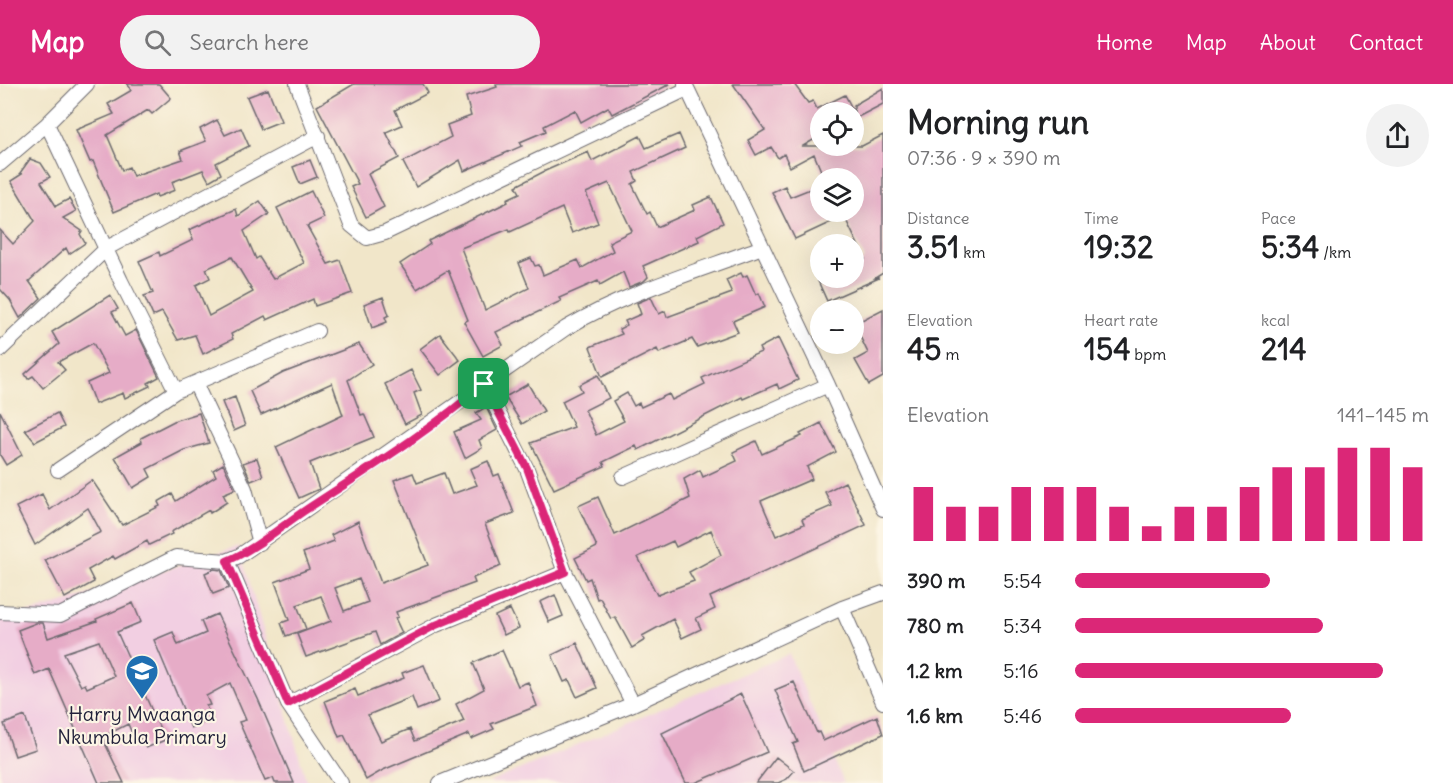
<!DOCTYPE html>
<meta charset="utf-8">
<style>
:root{--surface:#fff;--page:#f2f2f2;--text:#202124;--muted:#757577;--accent:#db2777}
body{margin:0;font-family:Delius,sans-serif;background:var(--page);color:var(--text);height:100vh;display:flex;flex-direction:column;font-size:22px;white-space:nowrap}
*{box-sizing:border-box;margin:0}
p{font-size:20px;color:var(--muted)}
.icon{flex:none;width:33px;height:33px;fill:none;stroke:currentColor;stroke-width:2;stroke-linecap:round;stroke-linejoin:round}
.map{position:relative;flex:1;overflow:hidden}
.sheet{display:flex;flex-direction:column;background:var(--surface);width:570px}
.sheet>*{flex:none}
.buttons{position:absolute;left:810px;top:18px;display:grid;gap:12px}
.buttons a{display:grid;place-items:center;width:54px;height:54px;border-radius:50%;background:var(--surface);box-shadow:0 6px 24px #0002;font-size:30px}
.pin{position:absolute;display:grid;place-items:center;width:51px;height:51px;color:#fff;margin:-26px;border-radius:12px;box-shadow:0 3px 9px #0006}
.round{display:grid;place-items:center;flex:none;width:63px;height:63px;border-radius:32px;background:var(--page)}
.headline{display:flex;align-items:center;justify-content:space-between;height:102px;padding:0 24px}
h1{font-size:33px;font-weight:700;line-height:45px}
.figures{display:grid;grid-template-columns:repeat(3,1fr);gap:9px;height:102px;padding:6px 24px}
.figures div{display:grid;align-content:center}
.figures b{font-size:30px;font-weight:700}
.figures small{font-size:16px;font-weight:400}
.figures p{font-size:16px}
.chart{height:168px;padding:12px 24px}
.chart p{display:flex;justify-content:space-between}
.chart svg{width:100%;height:108px;margin-top:6px;stroke:var(--accent);stroke-width:6}
ul{padding:0 24px;list-style:none;font-size:20px}
li{display:grid;grid-template-columns:96px 72px 1fr;align-items:center;height:45px}
li i{height:15px;border-radius:8px;background:var(--accent)}
header{display:flex;align-items:center;gap:36px;box-sizing:border-box;height:84px;padding:0 30px;background:var(--accent);color:#fff}
header strong{font-size:28px}
nav{display:flex;gap:33px;margin-inline-start:auto;font-size:21px}
.search{width:420px;height:54px;background:var(--page);display:flex;align-items:center;gap:15px;box-sizing:border-box;padding:0 21px;border-radius:33px;color:var(--muted);font-size:22px}
main{display:flex;flex:1;min-height:0}
.map>svg:first-child{display:block}
</style>
<header>
<strong>Map</strong>
<div class="search"><svg class="icon" aria-label="search" viewBox="0 0 24 24"><circle cx="10" cy="10" r="6"/><path d="M15 15l6 6"/></svg>Search here</div>
<nav><a>Home</a><a>Map</a><a>About</a><a>Contact</a></nav>
</header>
<main>
<div class="map">
<svg width="883" height="699" viewBox="0 0 883 699">
<rect width="100%" height="100%" fill="#fcf5e5"/>
<filter id="ink" filterUnits="userSpaceOnUse"><feTurbulence type="fractalNoise" baseFrequency=".0167" numOctaves="2"/><feDisplacementMap in="SourceGraphic" scale="12" xChannelSelector="R" yChannelSelector="G"/><feConvolveMatrix kernelMatrix="1 2 1 2 8 2 1 2 1" color-interpolation-filters="sRGB"/></filter>
<filter id="wash" filterUnits="userSpaceOnUse"><feTurbulence type="fractalNoise" baseFrequency=".008" numOctaves="4" result="noise"/><feDisplacementMap in="SourceGraphic" scale="24" xChannelSelector="R" yChannelSelector="G"/><feGaussianBlur stdDeviation="1.35" result="paint"/><feColorMatrix in="noise" values="0 0 0 0 0 0 0 0 0 0 0 0 0 0 0 0 0 1.4 0 .05"/><feComposite in="paint" operator="in"/></filter>
<g filter="url(#wash)">
<rect width="100%" height="100%" fill="#f1e6c9"/>
<path fill="#f2cfe2" d="M239,462L307,699H0V533L34,528Z
M789,570L844,699H488Z"/>
<g id="blocks">
<path fill="#e6acc7" fill-rule="evenodd" d="M127,0H159L171,14L152,30L148,26L107,51L122,86L129,83L133,92L183,75L180,67L206,57L200,45L217,36L225,51L241,44L249,62L216,79L221,90L209,97L203,86L172,98L175,106L157,113L156,110L114,128L93,77L90,78L76,46L114,30L108,20L132,6Z
M354,0H423L428,9L395,26L402,41L386,48L399,74L368,90L384,123L366,133L351,103L358,100L317,22Z
M496,0H670L612,30L608,23L581,38L575,26L544,42L546,47L520,58L522,62L464,87L460,76L416,103L403,78L451,53L447,41L471,32L466,13L497,3Z
M733,0H794L808,19L813,17L817,25L845,11L854,28V21L883,4V20L854,35V28H819L820,52L803,62H862L883,51V189L875,194H879L827,217L818,197L825,194H854V181L865,175L844,132L795,155L772,108L785,102L790,113L820,101V128H854V94H824L814,70L790,83L784,70L778,74L771,63L756,71L748,56L765,46Z
M268,5L281,37L261,45L247,13Z
M679,50L685,64L633,88L637,97L632,100L647,130L650,128L657,143L695,126L693,121L711,113L723,139L697,152L699,157L643,182L648,193L644,197L629,203L623,188L600,201L598,197L559,214L561,217L496,248L503,261L483,272L464,238L468,236L448,186L417,205L400,180L430,160L428,157L508,118L507,115L520,109L516,102L545,87L588,68L592,77L640,52L646,64ZM609,99L632,147L609,158L613,167L582,184L578,176L543,191L539,181L535,182L531,174L519,179L529,204L485,226L461,164L509,145L510,148L562,124L572,149L598,139L586,109Z
M30,75L41,79L50,93L41,98L56,122L69,115L76,127L63,134L82,147L80,150L85,159L69,170L66,164L29,197L41,214L20,234L10,216L0,205V146L13,160L35,137L11,97L22,90L20,89Z
M310,76L317,93L300,100L293,83Z
M311,107L324,134L307,142L328,180L340,176L352,209L315,222L313,215L267,236L265,232L231,250L233,255L203,270L195,251L178,256L162,228L153,232L144,212L153,209L139,177L159,168L160,172L193,156L189,146L236,125L238,132L260,117L269,130L244,147L256,175L259,173L273,195L304,179L277,124ZM232,173L253,208L209,232L196,201L210,194L206,185Z
M741,189L743,193L747,191L756,211L759,209L765,223L733,237L738,248L697,263L692,255L659,269L657,265L602,293L590,263L622,250L619,245L627,241L625,237L641,230L637,219L651,213L659,230L665,227L667,233L732,209L726,196Z
M110,211L118,225L112,228L125,252L136,246L159,293L148,299L150,302L125,314L123,309L95,320L87,299L109,289L93,259L58,278L65,286L43,304L33,292L28,295L25,290L59,260L52,248Z
M383,213L389,231L385,233L387,238L372,244L364,220Z
M883,225V293L869,301L855,276L868,269L854,240Z
M440,250L460,276L440,291L420,265Z
M778,254L798,296L779,305L777,300L743,315L742,313L638,366L636,362L603,378L605,382L554,405L531,359L574,343L562,317L582,307L579,301L598,291L609,314L585,326L596,351L624,337L613,317L627,309L634,322L639,319L641,323L669,310L672,316L705,300L702,294L761,268L759,264Z
M359,260L372,280L348,296L361,331L364,330L374,353L310,379L319,405L299,414L276,363L343,331L332,299L261,331L250,307L283,289Z
M411,286L421,306L414,309L422,331L405,340L385,300Z
M528,300L544,327L522,340L505,313Z
M235,313L245,342L234,347L222,318Z
M486,323L497,346L479,356L482,364L465,374L454,348L481,336L476,329Z
M0,327L22,371L6,381L0,371Z
M57,329L64,343L35,358L25,346Z
M199,329L209,359L184,366L147,385L151,393L133,404L115,373L142,358L141,354L176,336Z
M821,339L836,368L807,383L812,395L761,417L776,452L804,440L802,435L832,422L825,408L845,398L866,441L710,513L715,525L696,534L701,545L682,554L673,535L642,552L645,556L632,564L615,533L611,535L600,514L597,515L590,494L586,496L575,474L597,463L578,422L598,413L615,451L690,414L684,395L700,386L703,393L737,377L733,368L756,357L762,370L802,352L800,350ZM711,446L721,471L689,488L694,497L657,511L638,473L673,457L676,463Z
M257,374L263,392L251,397L243,379Z
M488,377L494,392L499,390L514,429L485,440L501,482L473,494L475,499L396,528L398,533L395,534L402,549L380,561L375,548L306,573L297,550L331,537L321,512L297,521L306,545L286,552L281,539L289,536L275,498L309,485L303,469L334,457L331,451L358,437L381,499L428,481L394,396L413,389L417,399L444,389L452,410L477,401L470,385ZM359,495L368,518L344,527L335,504Z
M223,380L235,405L223,410L227,418L210,429L209,426L171,448L172,450L149,461L147,457L115,475L113,472L88,486L94,498L65,514L45,476L101,448L88,424L35,461L16,423L42,410L50,426L92,396L122,441L160,422L158,418L172,410L176,417L216,392L213,386Z
M214,485L221,486L229,504L213,510L205,489Z
M555,511L563,532L549,538L540,518Z
M133,519L141,538L117,548L165,656L146,664L139,651L134,654L128,640L102,653L124,699H99L49,585L35,591L18,546L36,539H43L48,554L97,537L96,535ZM99,557L114,592L87,604L85,600L81,602L64,569Z
M510,525L519,544L504,551L495,532Z
M217,530L258,615L294,699H275L273,694L265,697L239,638L246,636L230,599L206,612L210,621L206,622L212,635L191,644L154,556L173,548L178,561L206,549L201,537Z
M577,559L597,604L577,613L569,596L564,598L552,571Z
M502,566L518,602L528,598L537,622L491,640L494,645L471,655L469,650L383,686L366,696L344,651L339,653L325,617L355,605L358,612L404,594L402,589L424,581L439,617L417,626L412,613L368,631L381,657L410,645L415,657L464,637L456,620L484,605L473,579Z
M794,598L817,649L819,648L823,657L877,632L883,650L804,687L793,660L798,658L775,606Z
M741,610L767,668L695,699H686L662,649Z
M25,632L36,665L15,672L4,640Z
M776,673L794,687L787,695L778,699H756Z"/>
</g>
</g>
<g filter="url(#ink)">
<use href="#blocks" fill-opacity="0" stroke="#6a676d" stroke-width="1.5"/>
<g fill="none" stroke-linecap="round" stroke-linejoin="round">
<g stroke="#6a676d" stroke-width="16">
<path id="street" d="M297,0L351,141L367,154L385,149L687,5
M685,0L828,301L883,425
M47,40L121,197L176,307
M0,80L47,40L87,0
M0,266L107,164L318,52
M195,299L245,405L260,459
M484,300L527,385L565,488L633,620
M58,386L176,307L317,247
M623,393L828,301
M227,477L288,620L341,699
M842,524L883,618
M0,528L60,531L176,473L227,477L239,472L566,244C627,208 696,188 762,163
M288,620L436,541L565,488
M440,699L633,620L842,524L883,509"/>
</g>
<use href="#street" stroke="#fff" stroke-width="14"/>
</g>
</g>
<g fill="none" stroke-linecap="round" stroke-linejoin="round" filter="url(#ink)">
<g stroke="#fff" stroke-width="12">
<path id="route" d="M484,300L527,384L565,488L436,541L288,620L227,477C255,465 279,444 304,427C365,387 429,348 484,300Z"/>
</g>
<use href="#route" stroke="#db2777" stroke-width="8"/>
</g>
<defs>
<g id="school-pin" transform="scale(1.725)"><path d="M0 17L-7.5 6A9.5 9.5 0 1 1 7.5 6Z" fill="#1f6fb2" stroke="#fcf5e5"/><path d="M0-5L7-2L0 1L-7-2ZM-4 1L0 2.5L4 1V4Q0 6-4 4Z" fill="#fff"/></g>
</defs>
<g fill-rule="evenodd">
<use href="#school-pin" x="142" y="587"/>
</g>
<g text-anchor="middle" dominant-baseline="central" stroke-width="4.5" stroke-linejoin="round" paint-order="stroke">
<g font-size="20" fill="#22223b" stroke="#fcf5e5">
<text x="142" y="629">Harry Mwaanga<tspan x="142" dy="23">Nkumbula Primary</tspan></text>
</g>
</g>
</svg>
<div class="buttons">
<a><svg class="icon" aria-label="locate" viewBox="0 0 24 24"><circle cx="12" cy="12" r="6"/><path d="M12 2v4M12 18v4M2 12h4M18 12h4"/></svg></a>
<a><svg class="icon" aria-label="layers" viewBox="0 0 24 24"><path d="M12 4l9 5-9 5-9-5zM3 14l9 5 9-5"/></svg></a>
<a>+</a>
<a>−</a>
</div>
<div class="pin" style="left:484px;top:300px;background:#1e9e55"><svg class="icon" aria-label="arrive" viewBox="0 0 24 24"><path d="M6 21V4h12l-3 4 3 4H6"/></svg></div>
</div>
<section class="sheet">
<div class="headline"><div><h1>Morning run</h1><p>07:36 · 9 × 390 m</p></div><a class="round"><svg class="icon" aria-label="share" viewBox="0 0 24 24"><path d="M12 15V3M7 8l5-5 5 5M5 13v7h14v-7"/></svg></a></div>
<div class="figures">
<div><p>Distance</p><b>3.51<small> km</small></b></div>
<div><p>Time</p><b>19:32</b></div>
<div><p>Pace</p><b>5:34<small> /km</small></b></div>
</div>
<div class="figures">
<div><p>Elevation</p><b>45<small> m</small></b></div>
<div><p>Heart rate</p><b>154<small> bpm</small></b></div>
<div><p>kcal</p><b>214</b></div>
</div>
<div class="chart"><p><span>Elevation</span>141–145 m</p>
<svg viewBox="0 0 160 44" preserveAspectRatio="none"><path d="M5 44V22M15 44V30M25 44V30M35 44V22M45 44V22M55 44V22M65 44V30M75 44V38M85 44V30M95 44V30M105 44V22M115 44V14M125 44V14M135 44V6M145 44V6M155 44V14"/></svg>
</div>
<ul>
<li><b>390 m</b>5:54<i style="width:55%"></i></li>
<li><b>780 m</b>5:34<i style="width:70%"></i></li>
<li><b>1.2 km</b>5:16<i style="width:87%"></i></li>
<li><b>1.6 km</b>5:46<i style="width:61%"></i></li>
</ul>
</section>
</main>
